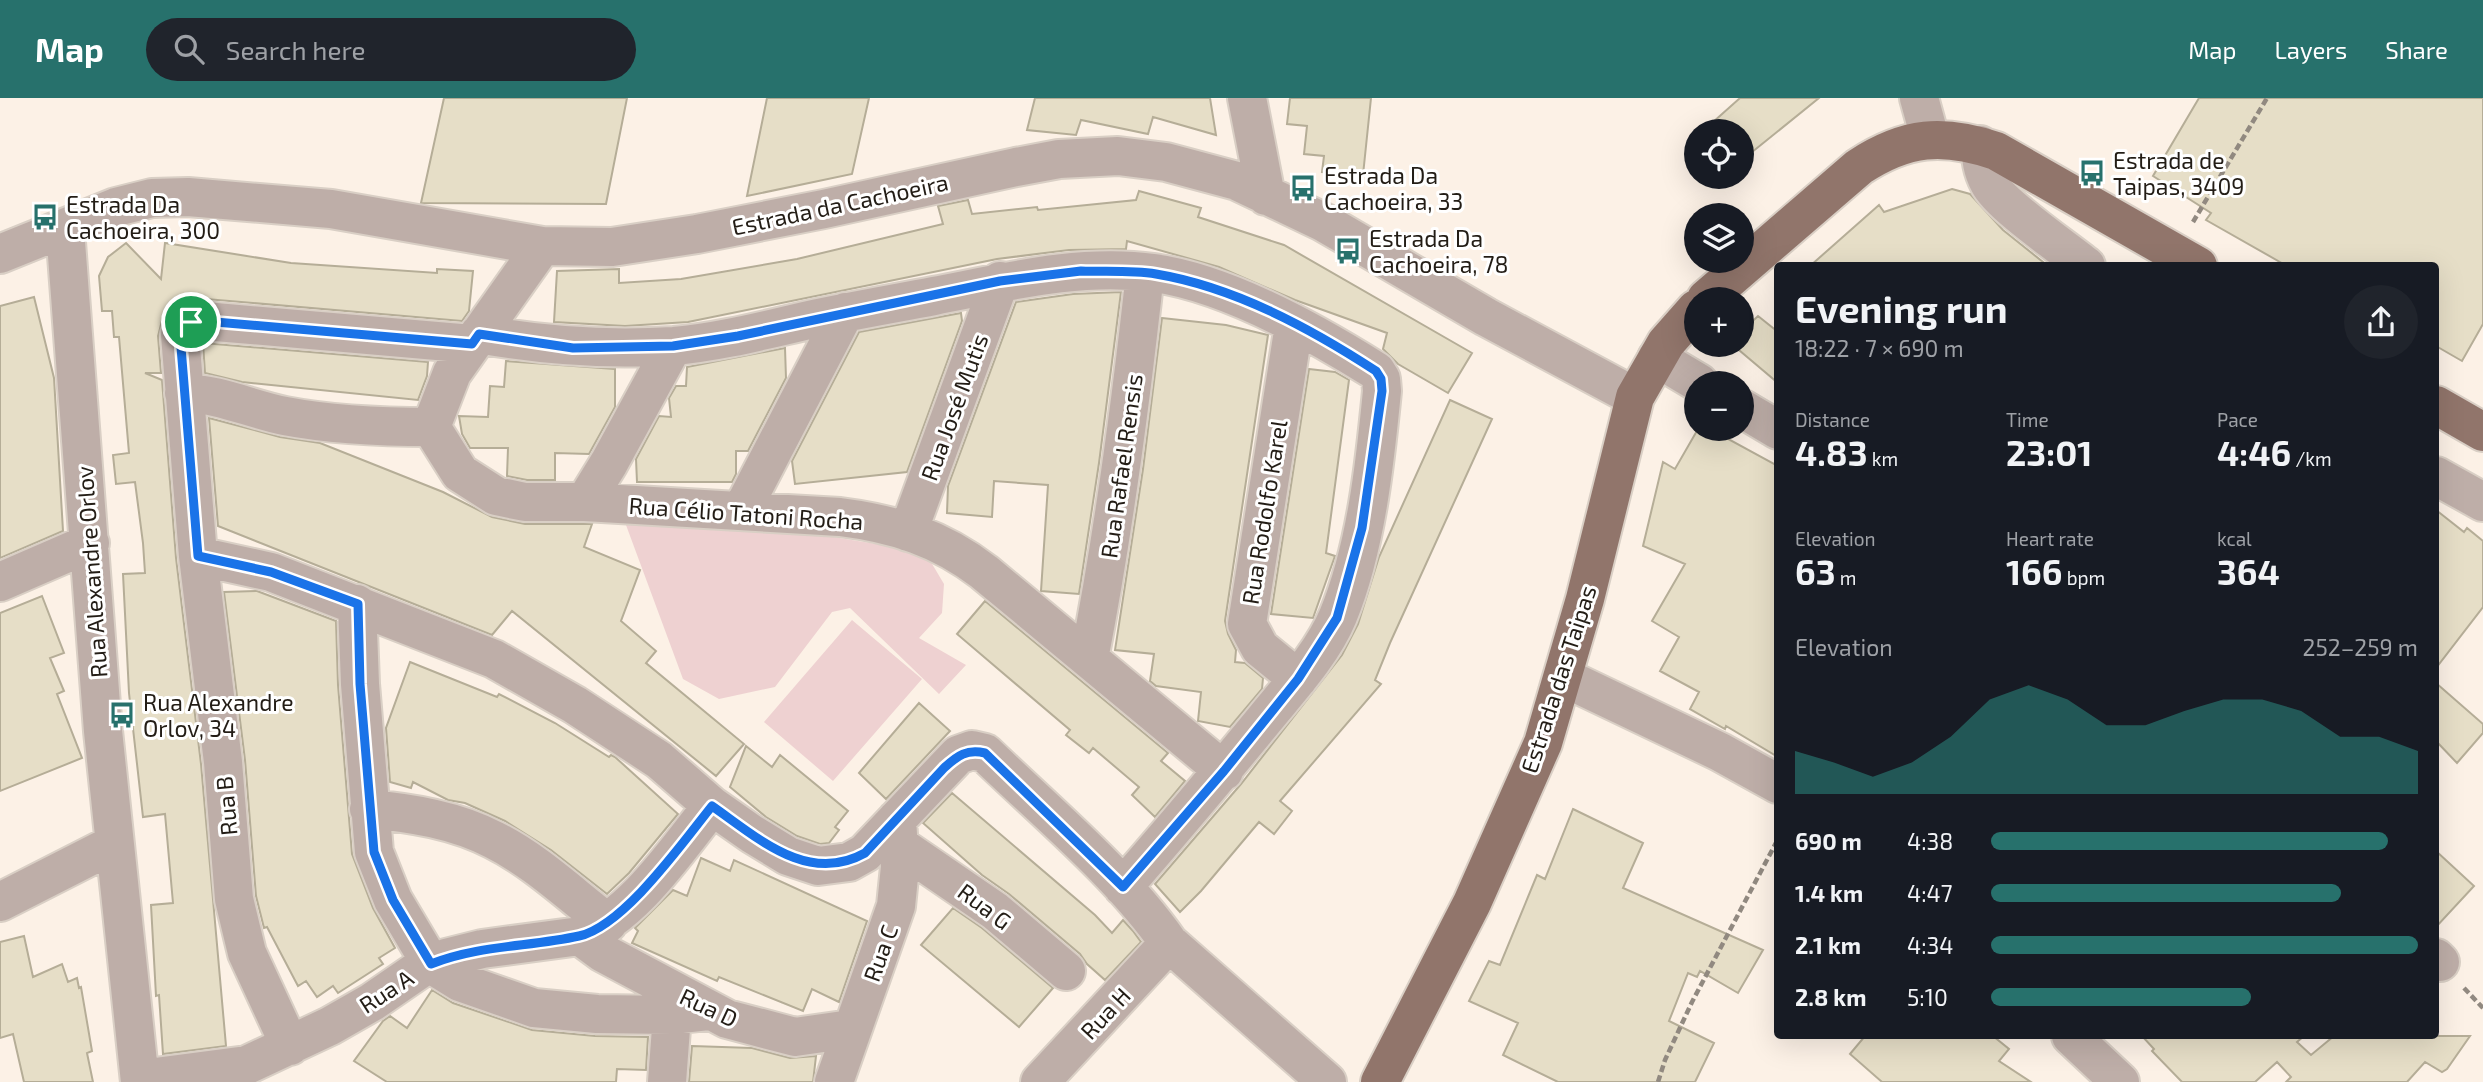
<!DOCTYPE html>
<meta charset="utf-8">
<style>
:root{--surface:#171b24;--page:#20242c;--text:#f1f3f6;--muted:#9ea1a6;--accent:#27716c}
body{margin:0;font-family:"Exo 2",sans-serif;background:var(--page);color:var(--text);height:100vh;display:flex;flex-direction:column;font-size:26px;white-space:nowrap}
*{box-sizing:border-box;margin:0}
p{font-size:23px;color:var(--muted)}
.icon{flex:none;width:38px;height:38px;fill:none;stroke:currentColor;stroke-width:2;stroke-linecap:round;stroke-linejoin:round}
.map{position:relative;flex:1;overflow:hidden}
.drawer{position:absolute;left:1774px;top:164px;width:665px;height:777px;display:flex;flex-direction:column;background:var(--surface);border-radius:7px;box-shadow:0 7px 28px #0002}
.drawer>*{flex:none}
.buttons{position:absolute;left:1684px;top:21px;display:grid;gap:14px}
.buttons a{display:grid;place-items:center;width:70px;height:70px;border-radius:50%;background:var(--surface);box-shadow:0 7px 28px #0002;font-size:35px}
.pin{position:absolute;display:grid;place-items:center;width:60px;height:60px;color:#fff;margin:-30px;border:4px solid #fff;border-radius:50%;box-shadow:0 2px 7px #0007}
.round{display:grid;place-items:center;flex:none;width:74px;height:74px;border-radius:37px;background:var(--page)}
.headline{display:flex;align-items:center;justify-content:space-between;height:119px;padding:0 21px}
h1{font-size:38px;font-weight:700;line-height:52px}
.stats{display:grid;grid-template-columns:repeat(3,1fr);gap:10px;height:119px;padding:7px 21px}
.stats div{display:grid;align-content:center}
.stats b{font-size:35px;font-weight:700}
.stats small{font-size:19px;font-weight:400}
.stats p{font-size:19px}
.chart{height:196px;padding:14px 21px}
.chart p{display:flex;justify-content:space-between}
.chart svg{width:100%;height:126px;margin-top:7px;fill:var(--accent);opacity:.7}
ul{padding:0 21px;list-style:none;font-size:23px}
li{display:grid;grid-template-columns:112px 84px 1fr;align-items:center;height:52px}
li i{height:18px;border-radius:9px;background:var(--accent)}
header{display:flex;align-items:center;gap:42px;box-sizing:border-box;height:98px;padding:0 35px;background:var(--accent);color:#fff}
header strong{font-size:33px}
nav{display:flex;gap:38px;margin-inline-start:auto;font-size:24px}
.search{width:490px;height:63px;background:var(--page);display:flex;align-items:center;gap:18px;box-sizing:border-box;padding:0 24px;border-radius:38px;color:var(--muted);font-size:26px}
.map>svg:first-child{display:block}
</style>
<header>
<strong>Map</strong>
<div class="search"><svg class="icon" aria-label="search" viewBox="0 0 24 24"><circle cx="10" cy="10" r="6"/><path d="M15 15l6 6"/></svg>Search here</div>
<nav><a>Map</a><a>Layers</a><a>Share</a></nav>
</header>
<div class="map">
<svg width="2483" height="984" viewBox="0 0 2483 984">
<rect width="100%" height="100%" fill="#fcf1e6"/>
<path fill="#eed1d1" d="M626,427L766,428L925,454L944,486L942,515L919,540L966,567L939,596L850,510L832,514L775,589L719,601L683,581Z
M852,522L922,581L833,683L764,624Z"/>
<path fill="#e6dec7" stroke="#b5ad97" stroke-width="2" d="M444,0H627L606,106L421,105Z
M767,0H869L852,76L747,98Z
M1035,0H1210L1216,37L1153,19L1148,36L1081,22L1076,37L1027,32Z
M1290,0H1371L1363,77L1322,74L1324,58L1304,56L1307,28L1287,26Z
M1740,0H1819L1741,63V33H1703Z
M2199,0H2483V226L2462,263L2436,248V168H2287L2206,122L2211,115L2153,78Z
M1952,91L1970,96L2003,132L2048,168H1810L1879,107L1884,114Z
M1139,93L1201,110L1198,119L1284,147L1472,255L1448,295L1398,266L1383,251L1387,235L1295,202L1219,169L1127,143L1126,151L1069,152L997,161L688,224L625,228L554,224L557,173L619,171V185L681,181L797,161L943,126L938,108L968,102L972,116L1037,109L1038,112L1136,102Z
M126,145L161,181L165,145L291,165L437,175V171L473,173L469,213L462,223L206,201L180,205L170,210L163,219L158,238L161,275H145L162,282L176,460L201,666L226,948L163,956L159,897L156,898L151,807L173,805L165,716L143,719L129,595L123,476L145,475L143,445L135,384L116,386L113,357L129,355L119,239H114L112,213H102L99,178L108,159Z
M1121,194L1099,365L1079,496L1041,493L1048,387L994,383L992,419L947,415L948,388L1016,204L1073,196Z
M34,199L54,280L63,433L0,460V208Z
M961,215L962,223L907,374L795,386L792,363L859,234Z
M1758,218L1778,234V285L1733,247H1741V234Z
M1162,220L1226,227L1268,237L1225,523L1228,536L1236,552L1235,564L1245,565L1263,580L1262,591L1230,629L1198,623L1201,594L1156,588L1150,583L1154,556L1115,552L1143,371Z
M203,245L428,264L427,278L418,302L242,284L205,275Z
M785,250L786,280L748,353H736V376L732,384H637L636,361L659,318L671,319L669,300L676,288H686L687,269Z
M506,263L615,271V309L589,356L555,355V382H527L507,378L508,350H470L462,336L459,318L488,319L490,288L504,289Z
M1309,271L1335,274L1349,282L1326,455L1335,458L1313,520L1271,516Z
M1450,302L1492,321L1390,545L1375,582L1381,586L1280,703L1292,713L1274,736L1259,724L1201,793L1180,814L1155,786L1241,686L1342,557L1358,526L1379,459Z
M209,320L280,339L320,345L443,394L492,419L525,426H592L584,449L640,472L621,523L656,553L646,565L744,646L716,678L512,513L492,537L218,428Z
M1698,331H1710L1778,368V659L1726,628L1725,631L1690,611L1699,594L1660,573L1679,539L1652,523L1685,466L1643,448L1663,364L1675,371Z
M2436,412L2464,434L2467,430L2483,443V509L2436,570Z
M257,493L336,523L338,587L352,756L373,810L395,850L379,860L383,866L338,895L333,888L317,899L306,883L298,888L267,829L264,830L256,798L245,662L224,494Z
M42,498L64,555L50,560L64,593L57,596L82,660L0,693V515Z
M985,503L1168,655L1161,663L1185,683L1155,719L1132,697L1139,689L1093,650L1089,655L1066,637L1070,632L957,536Z
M410,564L497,599L499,596L555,625L609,659L611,657L615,659L678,716L629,775L607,796L551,752L505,723L465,705L448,702L413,684L411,690L390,684L386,630Z
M2436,585L2483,626V635L2457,665L2436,643Z
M919,605L950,633L886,701L859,675Z
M746,648L772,669L780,657L848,713L835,729L839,732L829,745L820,746L797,738L766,719L730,689Z
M952,695L1095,817L1112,835L1123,822L1133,833L1141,844L1105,882L1087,866L1080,856L1009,796L982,777L923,725Z
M1573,711L1643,745L1623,790L1763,852L1738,895L1700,873L1697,879L1688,875L1669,923L1714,945L1695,984H1558L1503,957L1518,925L1469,903L1489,863L1500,867L1537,777L1545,781Z
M2436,753L2474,788L2436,829Z
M701,760L730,773L734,762L867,823L839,904L812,891L803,913L719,879L717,883L632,845L638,833L635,830L673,792L687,798Z
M953,810L982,830L1053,890L1019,929L921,847Z
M24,838L33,879L62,866L68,884L77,880L79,890L81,889L92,953L87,955L93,984H24L13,936L0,940V844Z
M432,892L453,905L532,932L595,938L648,939L646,972L617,971L616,984H387L354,963L383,923L390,918L407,930Z
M1865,938H1993L2009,951L1999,963L2031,984H1882L1850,956Z
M2142,938H2304L2297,944L2311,957L2334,938H2470L2447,971L2442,974L2425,964L2407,984H2286L2291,979L2277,964L2255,984H2182L2152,953L2154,951Z
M692,948L752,950L790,960L816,958L813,984H689Z"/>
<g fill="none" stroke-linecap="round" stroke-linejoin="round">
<g stroke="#d9cfc5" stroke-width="42">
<path id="minor" d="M1247,0L1266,98
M1919,0L1930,40
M1980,47C1981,61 1982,72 1989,85C2000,107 2064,150 2086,168
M65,131L103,633L140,984
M542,148L452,275L431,329L460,375L496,398L525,404H585L840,419C895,426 940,440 984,474L1224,673
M0,156L116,109L152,100L188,99L331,111L542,148L612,149L697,136L824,111L1016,69L1059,61L1118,58L1166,64L1237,83L1323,124L1486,219L1635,299
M1294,227L1247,526L1260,550L1298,581
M479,236C544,248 608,252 674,248C720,244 765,232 809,222C851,213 892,206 934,198C1007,184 1079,165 1154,175C1227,185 1314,234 1376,273L1381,281L1382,293C1375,365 1366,450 1338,518C1322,556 1290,590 1264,622C1218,678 1171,734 1123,789
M1657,260L1699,285
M184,295C220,296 250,311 285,318C332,327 383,329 431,329
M1741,310L1778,332
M2436,378L2483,404
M585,404L609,365L673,248
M742,412L845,214
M908,434L1000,183
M198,458L271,474L494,561L575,607L659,662L712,708L752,736L788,758L818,768L849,764L865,755L958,657L972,652L985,655C1046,714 1121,776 1169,845L1327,984
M0,484L90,445
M357,506L360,586L374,754L393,802L431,866L460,884L534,910L597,916L672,917L708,913
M1089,561C1114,433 1131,304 1145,175
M1563,579L1720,654L1778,686
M369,711C411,715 456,722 494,742C536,763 571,797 608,825
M900,748L995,813L1066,873
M0,804L114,746
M580,838L603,855L727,921L795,939L851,931
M2436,860L2440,864
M2071,938L2120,984
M290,948L247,855L234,801L223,664L198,458L180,237L184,226L204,223L472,246
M140,981L247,967L330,928L372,904L420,871L446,860L482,851L580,838C633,819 678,750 712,708
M667,984L672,917
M834,984L896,808L900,769L897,721
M1040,984L1169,845"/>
</g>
<g stroke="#d9cfc5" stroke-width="42">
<path id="major" d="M1706,201L1859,69C1906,38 1943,35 1996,53L2198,168
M2436,307L2483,334
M1380,984L1472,805L1543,645L1585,501L1635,299L1666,245L1696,211"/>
</g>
<path stroke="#918980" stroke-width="4.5" stroke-dasharray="7 3.5" stroke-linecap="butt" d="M2193,124L2267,0
M2464,890L2483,910
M1658,984L1665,962L1692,904L1778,741"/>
<use href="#minor" stroke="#beaea8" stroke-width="38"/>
<use href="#major" stroke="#91756b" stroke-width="38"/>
</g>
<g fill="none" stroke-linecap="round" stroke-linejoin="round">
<g stroke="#fff" stroke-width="14">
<path id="route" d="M1081,173C1106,174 1132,172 1156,176C1234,189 1310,230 1376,273L1381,281L1382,293L1362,430L1337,520L1298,581L1224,673L1123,789L985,655C967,651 958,657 944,670L865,755C808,787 758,740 712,708C683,744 624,828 579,838C529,849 479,847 431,866L393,802L374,754L360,586L358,506L271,474L198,458L180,237L184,226L204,223L472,246L479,236L573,250L673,248L738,238L1000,183Z"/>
</g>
<use href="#route" stroke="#1a73e8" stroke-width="9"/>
</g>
<defs>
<g id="bus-bare" transform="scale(2.1)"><path d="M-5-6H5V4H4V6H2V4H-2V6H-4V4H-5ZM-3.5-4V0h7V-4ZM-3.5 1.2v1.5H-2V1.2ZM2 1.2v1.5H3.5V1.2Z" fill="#27716c" stroke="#fff" stroke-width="2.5" paint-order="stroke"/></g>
</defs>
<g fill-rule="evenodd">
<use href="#bus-bare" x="2092" y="75"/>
<use href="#bus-bare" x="1303" y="90"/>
<use href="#bus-bare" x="45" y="119"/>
<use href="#bus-bare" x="1348" y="153"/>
<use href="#bus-bare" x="122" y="617"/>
</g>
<g text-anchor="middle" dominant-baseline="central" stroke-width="6" stroke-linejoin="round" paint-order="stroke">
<g font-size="23" fill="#231d16" stroke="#fff" text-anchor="start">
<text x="2113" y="62">Estrada de<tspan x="2113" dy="26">Taipas, 3409</tspan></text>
<text x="1324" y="77">Estrada Da<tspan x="1324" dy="26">Cachoeira, 33</tspan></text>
<text x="66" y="106">Estrada Da<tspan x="66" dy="26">Cachoeira, 300</tspan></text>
<text x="1369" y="140">Estrada Da<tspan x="1369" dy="26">Cachoeira, 78</tspan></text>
<text x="143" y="604">Rua Alexandre<tspan x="143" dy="26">Orlov, 34</tspan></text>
</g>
<g font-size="23" fill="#231d16" stroke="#fff">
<text transform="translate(840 106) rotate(-12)">Estrada da Cachoeira</text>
<text transform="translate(954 309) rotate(-70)">Rua José Mutis</text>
<text transform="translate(1121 368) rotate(-82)">Rua Rafael Rensis</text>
<text transform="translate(1264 414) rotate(-81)">Rua Rodolfo Karel</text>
<text transform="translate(746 415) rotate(4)">Rua Célio Tatoni Rocha</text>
<text transform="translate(91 474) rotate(-94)">Rua Alexandre Orlov</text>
<text transform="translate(1558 581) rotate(-72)">Estrada das Taipas</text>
<text transform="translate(226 708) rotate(-95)">Rua B</text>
<text transform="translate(985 808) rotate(37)">Rua G</text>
<text transform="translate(880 855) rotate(-70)">Rua C</text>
<text transform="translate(386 893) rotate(-33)">Rua A</text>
<text transform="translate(709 909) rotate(25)">Rua D</text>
<text transform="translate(1105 915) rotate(-47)">Rua H</text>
</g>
</g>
</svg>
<div class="buttons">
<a><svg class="icon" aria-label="locate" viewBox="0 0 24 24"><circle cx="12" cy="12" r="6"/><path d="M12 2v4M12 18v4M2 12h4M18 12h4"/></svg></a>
<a><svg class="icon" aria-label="layers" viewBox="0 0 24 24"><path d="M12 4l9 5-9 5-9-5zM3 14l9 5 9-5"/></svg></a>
<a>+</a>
<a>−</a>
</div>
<div class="pin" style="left:191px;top:224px;background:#1e9e55"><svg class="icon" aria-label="arrive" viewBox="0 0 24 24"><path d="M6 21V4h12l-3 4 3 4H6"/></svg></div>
<section class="drawer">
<div class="headline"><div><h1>Evening run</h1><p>18:22 · 7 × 690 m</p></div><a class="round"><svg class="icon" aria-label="share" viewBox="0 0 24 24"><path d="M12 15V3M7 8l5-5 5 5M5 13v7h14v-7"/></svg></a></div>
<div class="stats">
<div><p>Distance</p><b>4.83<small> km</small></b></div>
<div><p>Time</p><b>23:01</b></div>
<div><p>Pace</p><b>4:46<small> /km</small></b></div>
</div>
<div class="stats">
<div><p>Elevation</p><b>63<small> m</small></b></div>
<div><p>Heart rate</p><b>166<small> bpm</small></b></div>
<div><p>kcal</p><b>364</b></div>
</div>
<div class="chart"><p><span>Elevation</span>252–259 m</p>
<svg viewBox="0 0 160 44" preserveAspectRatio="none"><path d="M0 44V29L10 33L20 38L30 33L40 24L50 11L60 6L70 11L80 20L90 20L100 15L110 11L120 11L130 15L140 24L150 24L160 29V44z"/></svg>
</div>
<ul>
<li><b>690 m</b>4:38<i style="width:93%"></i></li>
<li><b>1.4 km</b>4:47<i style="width:82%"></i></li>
<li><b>2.1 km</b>4:34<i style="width:100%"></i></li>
<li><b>2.8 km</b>5:10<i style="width:61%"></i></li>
</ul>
</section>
</div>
